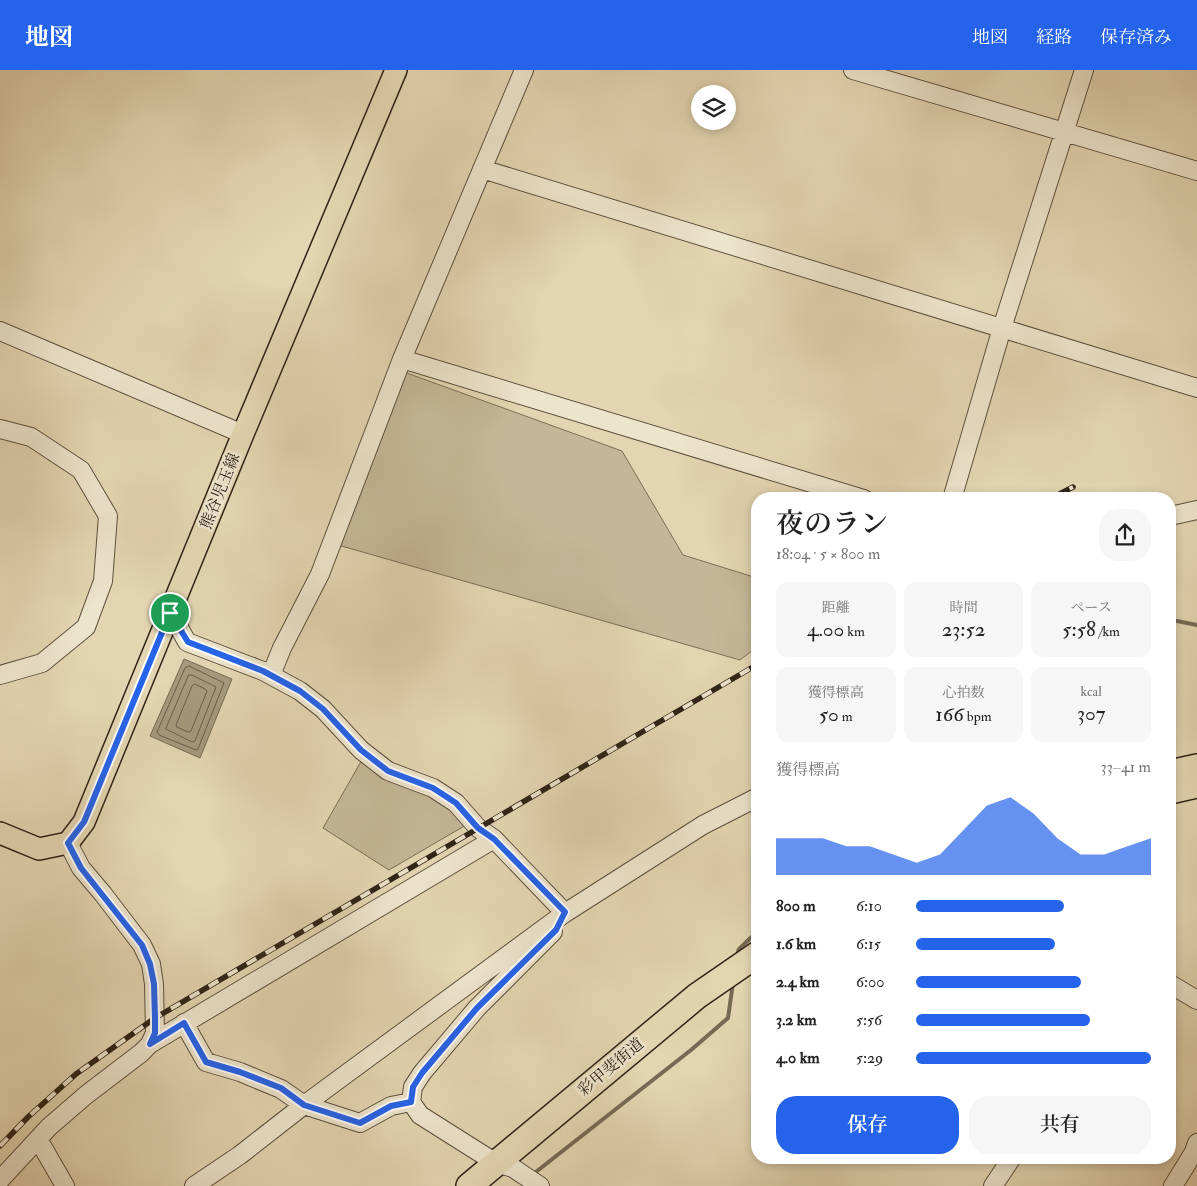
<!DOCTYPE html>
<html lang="ja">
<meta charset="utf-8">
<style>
:root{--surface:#fff;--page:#f6f6f6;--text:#222;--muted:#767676;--accent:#2563eb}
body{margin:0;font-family:"IM FELL Double Pica","Noto Serif JP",serif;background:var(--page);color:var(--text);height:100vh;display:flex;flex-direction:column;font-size:19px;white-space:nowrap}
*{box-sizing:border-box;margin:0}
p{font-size:16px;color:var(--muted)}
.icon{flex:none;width:28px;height:28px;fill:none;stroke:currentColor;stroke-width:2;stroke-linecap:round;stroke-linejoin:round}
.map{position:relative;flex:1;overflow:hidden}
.side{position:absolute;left:751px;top:422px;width:425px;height:672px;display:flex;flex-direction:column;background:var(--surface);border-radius:20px;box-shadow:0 2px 8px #0003}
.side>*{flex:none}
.tools{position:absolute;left:691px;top:15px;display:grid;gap:10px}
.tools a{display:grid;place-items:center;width:45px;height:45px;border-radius:50%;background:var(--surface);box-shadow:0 2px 8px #0003;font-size:25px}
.pin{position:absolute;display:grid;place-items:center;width:42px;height:42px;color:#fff;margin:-21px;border:2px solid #fff;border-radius:50%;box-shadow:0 1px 5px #0007}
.round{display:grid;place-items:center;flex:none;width:52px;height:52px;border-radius:20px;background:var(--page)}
.headline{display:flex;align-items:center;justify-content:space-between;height:85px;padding:0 25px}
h1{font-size:28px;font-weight:600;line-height:38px}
.figures{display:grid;grid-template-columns:repeat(3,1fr);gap:8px;height:85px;padding:5px 25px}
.figures div{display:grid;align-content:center;border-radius:12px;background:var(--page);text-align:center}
.figures b{font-size:21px;font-weight:600}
.figures small{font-size:14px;font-weight:400}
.figures p{font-size:14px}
.chart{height:140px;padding:10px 25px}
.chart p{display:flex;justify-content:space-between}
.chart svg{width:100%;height:90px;margin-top:5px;fill:var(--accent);opacity:.7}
.action{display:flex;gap:10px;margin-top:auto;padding:10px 25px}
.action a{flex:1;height:58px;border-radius:20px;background:var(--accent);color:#fff;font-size:20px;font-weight:600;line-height:58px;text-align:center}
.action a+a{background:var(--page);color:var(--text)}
ul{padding:0 25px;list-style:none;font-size:16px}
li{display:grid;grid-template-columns:80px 60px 1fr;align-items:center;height:38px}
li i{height:12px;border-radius:6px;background:var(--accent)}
header{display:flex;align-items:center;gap:30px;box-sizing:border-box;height:70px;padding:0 25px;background:var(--accent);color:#fff}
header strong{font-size:24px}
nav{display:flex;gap:28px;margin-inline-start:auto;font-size:18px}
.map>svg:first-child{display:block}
</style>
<header>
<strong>地図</strong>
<nav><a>地図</a><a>経路</a><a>保存済み</a></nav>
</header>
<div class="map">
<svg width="1197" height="1116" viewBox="0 0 1197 1116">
<rect width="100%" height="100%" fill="#e3d5b1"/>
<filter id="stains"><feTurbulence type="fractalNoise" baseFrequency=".004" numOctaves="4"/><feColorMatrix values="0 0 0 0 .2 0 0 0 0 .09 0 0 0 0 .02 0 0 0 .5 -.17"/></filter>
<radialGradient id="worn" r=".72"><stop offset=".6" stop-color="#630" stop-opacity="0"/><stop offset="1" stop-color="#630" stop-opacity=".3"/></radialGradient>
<path fill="#c4b797" stroke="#7a6e57" d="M404,302L622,381L683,485L757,508V577L740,590L338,475Z
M363,688L431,721L466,755L389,800L323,758Z"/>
<path fill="#a6997d" stroke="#766a54" d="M184,589L232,609L200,688L150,666Z"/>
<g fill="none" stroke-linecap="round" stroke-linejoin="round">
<path stroke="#6a5e4a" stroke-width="1" d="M189,596L224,613L198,679L196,680L159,665L157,662L185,598Z
M189,605H192L216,617L195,671L192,672L166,659Z
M195,614L205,619L207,621L191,661L188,662L177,657L176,655L192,616Z"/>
<path stroke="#766a54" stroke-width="4" d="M1170,551H1177L1197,555
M738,882L739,879L758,861
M532,1105L691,980L728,948L733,913"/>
<g stroke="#5c503e" stroke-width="20">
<path id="minor" d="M853,0L1197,101
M482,99L1197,318
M0,261L243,364
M402,289L864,429
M0,359L31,367L81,400L108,446L103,511L86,557L42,593L0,605
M952,429L1002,258L1084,0
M1170,446L1197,440
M171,543L187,572L263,601L300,621L323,639L361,680L388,701L433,718L456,733L478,758L494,769L565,843
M271,605L282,578L320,504L402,289L524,0
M1170,914L1197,930
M184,953L206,992L240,1002L281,1019L304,1035L360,1053L391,1036L411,1032
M150,974L494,769
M38,1069L65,1116
M0,1110L49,1057L86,1025L141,983L150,974L155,963L154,914L151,894L142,875L103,824L81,798L68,773
M194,1116L240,1085L304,1035L565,843L703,755L758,727
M540,1116L513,1098L496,1093L420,1045L411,1032L413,1017L422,1003L477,938L553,862
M993,1116L1011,1089
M1173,1116L1194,1082L1197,1073"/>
</g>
<g stroke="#2f2417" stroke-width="24">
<path id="major" d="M0,763L39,779L68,773L84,752L243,364L396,0"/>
</g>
<g stroke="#2f2417" stroke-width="28">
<path id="highway" d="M1170,703L1197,697
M1170,721L1197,715
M469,1116L697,926L758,884"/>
</g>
<use href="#minor" stroke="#ede4cc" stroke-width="18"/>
<use href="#major" stroke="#e3d5b1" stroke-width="21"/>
<use href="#highway" stroke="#e3d5b1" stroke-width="25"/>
<g stroke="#2f2417" stroke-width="5.5">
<path id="rail" d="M1050,429L1073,417
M0,1076L28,1047L76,1004L155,948L758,594"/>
</g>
<use href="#rail" stroke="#ede4cc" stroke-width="4" stroke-dasharray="11" stroke-linecap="butt"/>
</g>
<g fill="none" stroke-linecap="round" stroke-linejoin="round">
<g stroke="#fff" stroke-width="10">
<path id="route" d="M170,543L188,572L263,601L300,621L323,639L361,680L388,701L433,718L456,733L478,758L494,769L565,842L556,860L477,938L422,1003L413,1017L411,1032L391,1036L360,1053L304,1035L281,1018L240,1002L206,992L184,953L150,974L155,963V948L154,914L150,894L142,875L81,798L68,773L84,752Z"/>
</g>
<use href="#route" stroke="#2563eb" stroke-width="6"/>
</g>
<g text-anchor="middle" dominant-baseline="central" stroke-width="5" stroke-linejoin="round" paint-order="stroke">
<g font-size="16" fill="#2f2417" stroke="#ede4cc">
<text transform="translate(220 421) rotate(-68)">熊谷児玉線</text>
<text transform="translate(611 997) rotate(-40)">彩甲斐街道</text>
</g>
</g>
<rect width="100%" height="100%" filter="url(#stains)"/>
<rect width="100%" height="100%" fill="url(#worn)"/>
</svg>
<div class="tools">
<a><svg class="icon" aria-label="layers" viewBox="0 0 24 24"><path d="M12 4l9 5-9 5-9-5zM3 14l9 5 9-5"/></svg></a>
</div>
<div class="pin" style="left:170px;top:543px;background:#1e9e55"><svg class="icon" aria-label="arrive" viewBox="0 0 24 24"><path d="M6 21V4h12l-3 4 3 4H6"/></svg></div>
<section class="side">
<div class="headline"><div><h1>夜のラン</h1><p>18:04 · 5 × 800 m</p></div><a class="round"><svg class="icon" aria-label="share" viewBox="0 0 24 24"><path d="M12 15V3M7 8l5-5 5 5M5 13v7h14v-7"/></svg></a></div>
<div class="figures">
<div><p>距離</p><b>4.00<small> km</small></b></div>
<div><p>時間</p><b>23:52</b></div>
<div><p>ペース</p><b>5:58<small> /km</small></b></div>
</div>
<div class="figures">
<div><p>獲得標高</p><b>50<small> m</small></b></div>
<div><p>心拍数</p><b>166<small> bpm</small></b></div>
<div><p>kcal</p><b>307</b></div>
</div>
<div class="chart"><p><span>獲得標高</span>33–41 m</p>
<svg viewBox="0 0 160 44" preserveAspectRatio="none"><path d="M0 44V26L10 26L20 26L30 30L40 30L50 34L60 38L70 34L80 22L90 10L100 6L110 14L120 26L130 34L140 34L150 30L160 26V44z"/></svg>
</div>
<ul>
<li><b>800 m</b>6:10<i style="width:63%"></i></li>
<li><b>1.6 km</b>6:15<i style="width:59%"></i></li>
<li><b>2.4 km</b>6:00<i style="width:70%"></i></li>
<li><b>3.2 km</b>5:56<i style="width:74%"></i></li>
<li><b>4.0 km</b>5:29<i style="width:100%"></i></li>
</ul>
<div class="action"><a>保存</a><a>共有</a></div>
</section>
</div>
